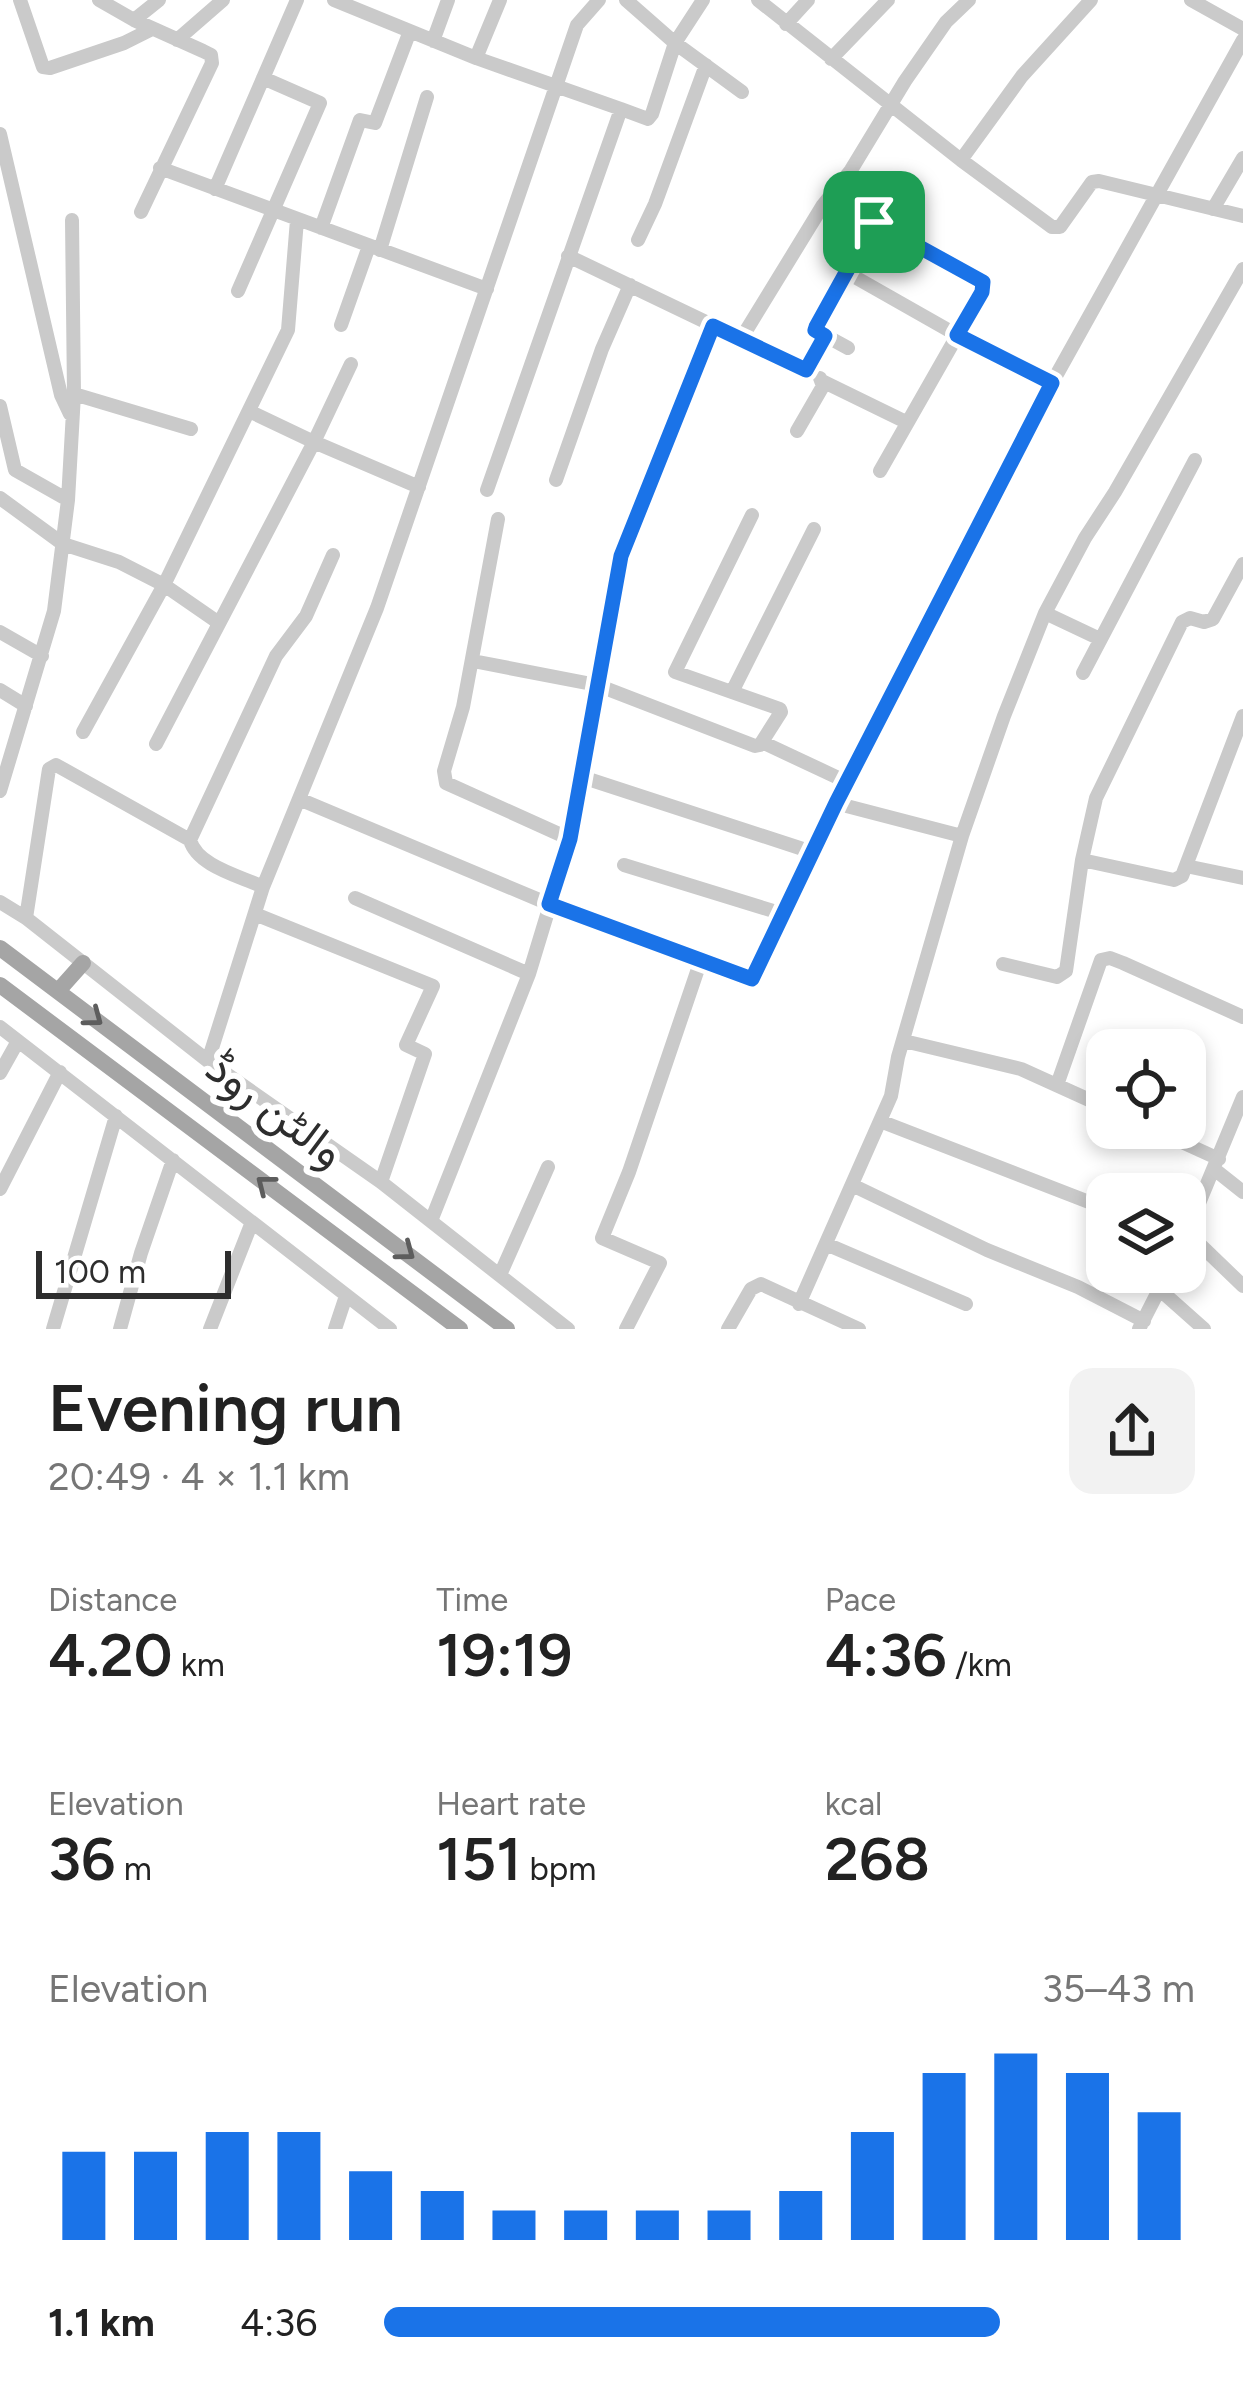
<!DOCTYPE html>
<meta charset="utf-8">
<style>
:root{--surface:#fff;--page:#f2f2f2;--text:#222;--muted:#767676;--accent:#1a73e8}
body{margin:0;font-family:Figtree,Vazirmatn,sans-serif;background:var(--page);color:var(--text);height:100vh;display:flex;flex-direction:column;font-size:45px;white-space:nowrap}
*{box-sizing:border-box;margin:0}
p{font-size:39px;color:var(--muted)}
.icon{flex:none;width:66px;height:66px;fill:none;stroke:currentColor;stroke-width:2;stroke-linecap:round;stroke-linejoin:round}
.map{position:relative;height:1329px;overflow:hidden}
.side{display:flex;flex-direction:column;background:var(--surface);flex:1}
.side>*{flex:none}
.buttons{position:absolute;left:1086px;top:1029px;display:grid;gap:24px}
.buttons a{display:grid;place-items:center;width:120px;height:120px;border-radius:24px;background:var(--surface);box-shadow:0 6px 18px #0003;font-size:60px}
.scale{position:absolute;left:36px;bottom:30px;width:195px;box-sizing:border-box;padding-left:12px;border:6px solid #2d2d2d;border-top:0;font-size:33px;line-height:42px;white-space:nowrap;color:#2d2d2d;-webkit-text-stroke:9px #fff;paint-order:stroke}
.pin{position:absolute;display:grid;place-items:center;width:102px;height:102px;color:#fff;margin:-51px;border-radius:24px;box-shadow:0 6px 18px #0006}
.round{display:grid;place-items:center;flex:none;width:126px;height:126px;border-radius:24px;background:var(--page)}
.summary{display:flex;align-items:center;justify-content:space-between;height:204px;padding:0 48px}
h1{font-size:66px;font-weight:600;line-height:90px}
.figures{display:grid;grid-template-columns:repeat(3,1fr);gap:18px;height:204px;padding:12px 48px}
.figures div{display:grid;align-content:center}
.figures b{font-size:60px;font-weight:600}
.figures small{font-size:33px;font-weight:400}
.figures p{font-size:33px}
.chart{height:336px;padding:24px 48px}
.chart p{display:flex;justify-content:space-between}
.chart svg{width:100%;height:216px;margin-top:12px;stroke:var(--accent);stroke-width:6}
ul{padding:0 48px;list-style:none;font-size:39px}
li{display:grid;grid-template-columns:192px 144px 1fr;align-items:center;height:90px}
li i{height:30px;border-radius:15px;background:var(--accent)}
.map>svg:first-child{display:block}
</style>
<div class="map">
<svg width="1243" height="1329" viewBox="0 0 1243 1329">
<rect width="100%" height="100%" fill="#fff"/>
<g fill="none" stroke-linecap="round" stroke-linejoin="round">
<path stroke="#cacaca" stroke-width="14" d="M20,0L43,67L50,68L124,43L152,29
M99,0L134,20L203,51L211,55L212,63L141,212
M334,0L476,58L621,109
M626,0L675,43L742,92
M758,0L961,160L1052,227H1060L1092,182L1099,181L1243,216
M1191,0L1243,29
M134,20L159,0
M786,24L808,0
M177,40L223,0
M433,41L448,0
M476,58L500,0
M831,59L888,0
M0,134L61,395L70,414
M961,160L1022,76L1091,0
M160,168L487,289
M215,189L297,0
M1213,209L1243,158
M321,228L360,120L375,123L410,31
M638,240L655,204L706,65
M380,250L427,97
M568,256L806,370L825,336
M846,272L957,335L1052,383
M238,291L320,103L263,78
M341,325L369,246
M741,339L823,205L851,170L905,81L946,22L969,0
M848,348L815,330L816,327L874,222H878L983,282L982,292L880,471
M822,381L906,422
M74,394L191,429
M0,406L15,470L68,500
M249,411L314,442L419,487
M797,431L823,386L820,378
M556,480L602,349L630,285
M487,490L621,109L648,119L652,114L675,43L703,0
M0,498L63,544L119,562L164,585L219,623
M498,519L463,707L444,771L446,783L570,839
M1045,613L1100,639
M0,632L42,656
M473,661L597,685L755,746L760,745L781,712L780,709L675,672L752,515
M1083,673L1195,460
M0,690L26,706
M732,692L814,529
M83,732L164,585L288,330L297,220
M764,743L847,782
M156,744L314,442L351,364
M582,777L812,852
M0,791L54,611L68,500L74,394L72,220
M299,799L549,904L752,979L835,803L1052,383L1243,40
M835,803L962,836
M190,840L276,656L306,616L333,555
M1082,860L1174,880L1182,876L1243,716
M624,865L783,914
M1186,866L1243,878
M355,898L529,974
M0,902L26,918L208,1061L381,1182L568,1329
M255,914L433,986L406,1045L425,1054L381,1182
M26,918L49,769L56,765L190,840C197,866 240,876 263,887
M1003,964L1057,977L1066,971L1082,860L1096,798L1182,622L1190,618L1204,622L1213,619L1243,564
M0,1027L390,1329
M904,1041L1021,1069L1107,1108
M208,1061L263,887L377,608L577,25L599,0
M0,1073L18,1041
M1057,1085L1101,960L1110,958L1123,963L1243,1017
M880,1121L1107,1209
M1151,1128L1219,1159
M1214,1169L1243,1192
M852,1185L987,1250L1078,1287L1144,1321
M0,1189L60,1072
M431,1221L529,974L570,839L621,556L713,325
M1187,1232L1243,1286
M1185,1237L1243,1097
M826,1244L966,1304
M500,1275L548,1167
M1159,1289L1204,1329
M799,1304L891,1096L898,1057L962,836L1004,716L1045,613L1085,538L1115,492L1243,269
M53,1329L116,1116
M120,1329L141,1253L173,1160
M210,1329L252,1222
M335,1329L346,1296
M626,1329L660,1263L602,1238L629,1172L701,960
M728,1329L751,1289L761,1284L859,1329
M1139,1329L1168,1272"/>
<path stroke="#a5a5a5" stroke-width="16" d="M0,948L507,1329
M0,985L460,1329
M58,991L83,963"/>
</g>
<defs><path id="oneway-chevron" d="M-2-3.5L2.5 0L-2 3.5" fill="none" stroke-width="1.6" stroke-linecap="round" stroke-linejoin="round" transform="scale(3)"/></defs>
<g stroke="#5d5d5d">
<use href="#oneway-chevron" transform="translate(94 1018) rotate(37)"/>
<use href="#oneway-chevron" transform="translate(265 1184) rotate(-142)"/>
<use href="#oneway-chevron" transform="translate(406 1252) rotate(37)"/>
</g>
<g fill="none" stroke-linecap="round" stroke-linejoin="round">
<g stroke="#fff" stroke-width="24">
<path id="route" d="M874,222L983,282L982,292L957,335L1052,383L836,803L752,979L549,904L570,839L621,556L713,326L806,370L825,336L815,330L816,327Z"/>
</g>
<use href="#route" stroke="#1a73e8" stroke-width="15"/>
</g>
<g text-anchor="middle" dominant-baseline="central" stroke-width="12" stroke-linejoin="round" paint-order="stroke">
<g font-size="45" fill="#2d2d2d" stroke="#fff">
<text transform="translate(276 1109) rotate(37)">والٹن روڈ</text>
</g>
</g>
</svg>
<div class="buttons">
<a><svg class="icon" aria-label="locate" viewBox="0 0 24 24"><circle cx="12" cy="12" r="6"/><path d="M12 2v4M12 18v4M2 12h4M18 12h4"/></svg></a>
<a><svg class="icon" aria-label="layers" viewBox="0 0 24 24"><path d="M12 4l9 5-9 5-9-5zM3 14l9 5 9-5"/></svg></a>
</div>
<div class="scale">100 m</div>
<div class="pin" style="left:874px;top:222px;background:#1e9e55"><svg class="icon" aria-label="arrive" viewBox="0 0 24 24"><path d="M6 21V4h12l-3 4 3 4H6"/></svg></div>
</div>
<section class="side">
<div class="summary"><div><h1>Evening run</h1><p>20:49 · 4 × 1.1 km</p></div><a class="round"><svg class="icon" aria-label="share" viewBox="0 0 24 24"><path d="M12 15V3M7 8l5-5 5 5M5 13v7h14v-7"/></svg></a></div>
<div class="figures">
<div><p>Distance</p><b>4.20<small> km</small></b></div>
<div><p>Time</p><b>19:19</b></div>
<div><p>Pace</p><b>4:36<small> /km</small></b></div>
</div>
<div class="figures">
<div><p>Elevation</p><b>36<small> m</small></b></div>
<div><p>Heart rate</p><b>151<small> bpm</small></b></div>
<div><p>kcal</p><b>268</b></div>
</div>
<div class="chart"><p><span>Elevation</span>35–43 m</p>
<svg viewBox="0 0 160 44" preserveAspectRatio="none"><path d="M5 44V26M15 44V26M25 44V22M35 44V22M45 44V30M55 44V34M65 44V38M75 44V38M85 44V38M95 44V38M105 44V34M115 44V22M125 44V10M135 44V6M145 44V10M155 44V18"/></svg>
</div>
<ul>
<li><b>1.1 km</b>4:36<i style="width:76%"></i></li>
</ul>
</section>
